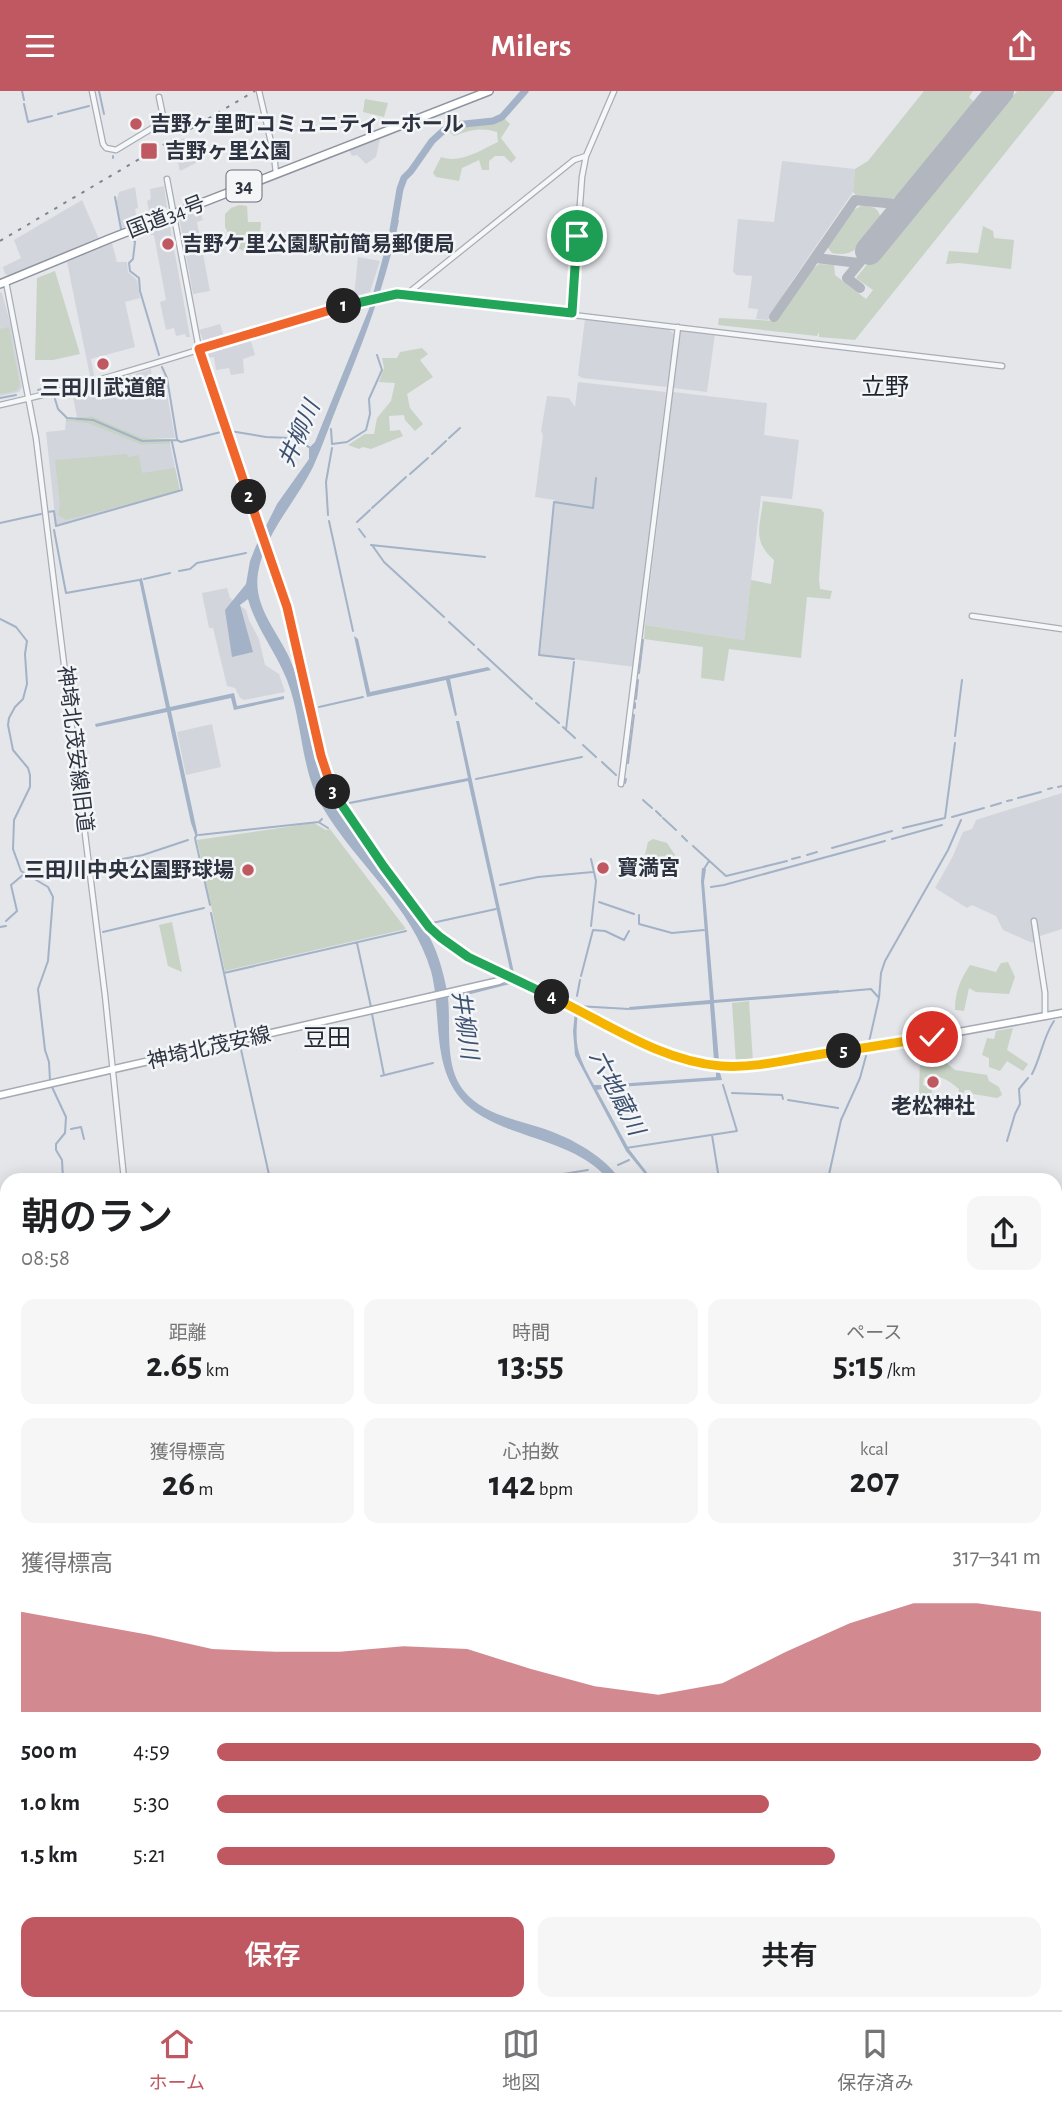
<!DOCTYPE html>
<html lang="ja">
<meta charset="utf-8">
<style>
:root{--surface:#fff;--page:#f6f6f6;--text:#202124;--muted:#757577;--line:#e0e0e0;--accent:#c05862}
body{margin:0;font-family:"Alegreya Sans","Noto Sans JP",sans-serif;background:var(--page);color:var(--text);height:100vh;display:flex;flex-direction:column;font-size:26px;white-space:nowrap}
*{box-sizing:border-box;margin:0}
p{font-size:23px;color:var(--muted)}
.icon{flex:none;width:38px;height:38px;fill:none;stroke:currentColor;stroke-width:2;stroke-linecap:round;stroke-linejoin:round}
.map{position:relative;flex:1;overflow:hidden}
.details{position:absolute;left:0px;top:1082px;width:1062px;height:838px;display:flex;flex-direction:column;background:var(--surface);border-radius:21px 21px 0 0;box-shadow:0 4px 18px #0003}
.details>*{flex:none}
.pin{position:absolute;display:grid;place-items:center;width:60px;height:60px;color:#fff;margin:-30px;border:4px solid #fff;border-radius:50%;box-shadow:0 2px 7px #0007}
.km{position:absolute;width:35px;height:35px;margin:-18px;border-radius:50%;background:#222;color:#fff;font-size:19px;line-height:35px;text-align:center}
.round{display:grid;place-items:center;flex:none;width:74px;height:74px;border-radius:14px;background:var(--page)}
.summary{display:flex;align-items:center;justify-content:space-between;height:119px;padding:0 21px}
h1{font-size:38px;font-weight:600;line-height:52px}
.stats{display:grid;grid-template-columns:repeat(3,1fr);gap:10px;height:119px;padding:7px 21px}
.stats div{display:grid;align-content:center;border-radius:14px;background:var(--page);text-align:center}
.stats b{font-size:35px;font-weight:600}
.stats small{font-size:19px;font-weight:400}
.stats p{font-size:19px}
.chart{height:196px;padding:14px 21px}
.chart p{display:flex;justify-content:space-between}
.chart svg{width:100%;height:126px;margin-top:7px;fill:var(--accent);opacity:.7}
.cta{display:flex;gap:14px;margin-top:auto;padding:14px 21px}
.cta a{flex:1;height:80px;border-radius:14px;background:var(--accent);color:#fff;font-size:28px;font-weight:600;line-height:80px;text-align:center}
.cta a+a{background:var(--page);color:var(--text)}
ul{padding:0 21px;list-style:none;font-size:23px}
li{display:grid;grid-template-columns:112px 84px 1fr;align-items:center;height:52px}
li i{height:18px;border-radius:9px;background:var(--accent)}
header{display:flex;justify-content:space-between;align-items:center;height:91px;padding:0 21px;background:var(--accent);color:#fff;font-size:32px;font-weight:600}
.tab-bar{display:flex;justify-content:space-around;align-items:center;height:98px;border-top:2px solid var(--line);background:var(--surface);font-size:19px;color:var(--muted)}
.tab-bar a{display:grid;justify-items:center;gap:4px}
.tab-bar .selected{color:var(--accent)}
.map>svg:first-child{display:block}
</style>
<header><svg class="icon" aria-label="menu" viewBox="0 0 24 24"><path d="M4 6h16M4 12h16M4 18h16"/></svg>Milers<svg class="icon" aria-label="share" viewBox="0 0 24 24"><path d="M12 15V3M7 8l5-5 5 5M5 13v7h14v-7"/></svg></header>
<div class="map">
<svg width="1062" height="1919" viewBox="0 0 1062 1919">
<rect width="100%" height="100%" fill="#e4e6ea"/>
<path fill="#d2d5dc" d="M184,47L187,60L193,58L196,72L180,80L174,53Z
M380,48L376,66L366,73L357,64L352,65L349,59Z
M782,70L855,78L853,101L790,193L768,229L756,228L758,218L748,217L752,185L736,184L733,180L738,128L774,131Z
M164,95L167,116L150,126L147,110L151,108L150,98Z
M135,96L138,117L135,118L138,131L122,137L116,112L119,101Z
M82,109L99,148L8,184L5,183L3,176L21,167L14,149Z
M199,117L203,129L197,131L210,200L193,203L179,126L180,124Z
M169,130L190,246H186L185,243L176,245L174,237L166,239L160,211L166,209L154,144L138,145L137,141Z
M112,152L117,171H127L128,181L137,189L140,207L125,211L135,256L91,268L94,285H90L67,171Z
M358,166L380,170L370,201L354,206Z
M0,201L2,202L11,235L22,296L19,301L0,305Z
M585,228L668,238L674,243L667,296L582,287L578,284Z
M220,233L225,248L205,254L199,239Z
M681,239L715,243L707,301L673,297Z
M250,247L255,264L243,268L244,282L231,284L229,277L216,279L214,266L207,267V260Z
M151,278L153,299L166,297L175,347H143L92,325L77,326L72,302Z
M578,291L666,301L635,576L540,564L555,409L535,406L543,344L541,340L547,305L569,307L575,316Z
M673,301L767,312L764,344L799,349L792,408L761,405L744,549L645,534Z
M66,330L88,331L142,354L170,353L180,400L56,434L46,341L65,339Z
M227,497L230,507L246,519L249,529L259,548L265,574L279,583L285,601L244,609L240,607L235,597L227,595L213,537H209L202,502Z
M212,633L221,676L186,684L177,641Z
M1062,702V838L1034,847L1035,852L1030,851L1003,839L996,825L972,814L967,817L935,797L952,767L963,741L972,738L976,729Z
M1062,1605V1668L1055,1669V1607Z"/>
<path fill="#c8d3c6" d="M924,0H973L969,6L975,12L900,104L891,108L856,104L853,101L855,78L868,70Z
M1017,0H1055L855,249L819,246V241L817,245L718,234L719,227L776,230L811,179L819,173L834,174L835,184L866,208L873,199L856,187L989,24L995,27Z
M365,8L388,12L384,26L363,21Z
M505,28L510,33L501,47L516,67L511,72L504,65H495L489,70V79H482L479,69L462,77L459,90L436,86L433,82L441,66C460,73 481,59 498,51L497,41C481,36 470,39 454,45L450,41C463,30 489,33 505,28Z
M239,114L247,115L248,131H261L259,158L252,164L235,156L225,136V123L231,117Z
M861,115C869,115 878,115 880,125L878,131C863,150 858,167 832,162L828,157V153L850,121Z
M983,135L993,140L994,147L1014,149L1011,178L959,172L946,173L949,160L978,162Z
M55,180L80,263L53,269H35L37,187Z
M9,236L20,295L16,300L0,303V238Z
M422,257L428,263L420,269L433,286L407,303L410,317L423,333L415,340L405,329L404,324L389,325L390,340L400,339L403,345L371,358L363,356L359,358L348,354L365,343H374L377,327L391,310L395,292L379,291L384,277L382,267H397L400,261Z
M92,325L143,347L171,348L170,353L142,354L88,332L66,330V328L75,329L77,326Z
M127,363L128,366L139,364L142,382L175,377L180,400L66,429L58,424L60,413L55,369Z
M763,410L821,418L824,422L819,488L820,498L832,500L830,508L807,506L801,567L729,558L724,590L701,587L703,556L644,548L645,534L744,549L751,489L771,493L774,469C752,450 760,436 763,410Z
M314,732L326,739L330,738L406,838L225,880L197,749Z
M653,748L667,752L675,764L672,770L658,771L645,764L648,751Z
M172,831L182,881L168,875L159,834Z
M1008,871L1015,886L1009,903L976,901L969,897L964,920L955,919C955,901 960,889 970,874L996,881L1001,872Z
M749,910L753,971L736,972L732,912Z
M1013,937L1007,959L1028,973L1023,980L1007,970L1000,980L989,976V967L982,964L987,947L994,948L996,940Z
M930,963L939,966L955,979L987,984L989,990L999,996L1002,1004L997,1007L973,1003L970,999H965L961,1006L958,1005L959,998C948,989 938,982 924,987L923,994L933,998L930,1005H919L920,966Z"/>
<path fill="#a3b2c6" d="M393,129H399C386,192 364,249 340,308C331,330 323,354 313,376C296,411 264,443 258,482C253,515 276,538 289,566C310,613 309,668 334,712C361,760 405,798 430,847C439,864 445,887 448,907C451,937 444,975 464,1000C482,1022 510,1027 535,1035C566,1044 601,1062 620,1088H608C570,1044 495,1048 461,1008C431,973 442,921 431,880C412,815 357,774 323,717C300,679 303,630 287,589C276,561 256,537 248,508L240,514L253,561L232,566L225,519L246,493L250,470L256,455L277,413L309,368V357L315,351L369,218Z
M142,487L170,616L234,602L237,615L284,605V608L234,619L231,607L171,620L198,745L196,746L191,732L167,621L96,636L95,633L166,617L139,488Z
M354,545L358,548L370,601L488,576L491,579L450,588L457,624L455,625L446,589L367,606Z
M456,630H459L514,882L511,883L468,690L345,714L344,712L468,687Z
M702,777L706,778L704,791L714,909L839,899V902L714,912L719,970H714L710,913L630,919L629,916L710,909L701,790Z
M575,921H578C574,957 578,964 594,994H602V998L597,999L629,1058L652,1088H649L626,1060L575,964L573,940Z
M716,977L719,978L722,989L604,997L603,994L716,986Z"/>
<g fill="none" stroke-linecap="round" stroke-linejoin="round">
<path stroke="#a3b2c6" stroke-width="2" d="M22,0L24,9
M99,0L104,23
M24,13L28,31L52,25
M58,23L89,15
M113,65V67
M115,106L121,138
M130,145L135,151L133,168L129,172L130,180L139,187L140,200L159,264
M162,276L167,287L177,348
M38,299L52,295
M0,307L16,304
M55,308L58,318L67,327L93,329L142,350L177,349L181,351L225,340
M331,338L332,353L347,351L366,339L370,323L369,308L382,279L377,264
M230,340L266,346L291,347L309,356
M449,347L460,337
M432,363L446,350
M410,383L428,367
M372,417L406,386
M48,421L54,420L56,435L182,399L172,351
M328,424L326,391L332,357
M329,430L353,540
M357,431L370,419
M0,432L41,423
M359,438L365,446
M54,439L66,502L139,489
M371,454L485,466
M372,454L384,471L444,526
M179,480L190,478L197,472L246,462
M144,488L170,482
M0,528L16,536L27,550L25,563L27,593L23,608L15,616L9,627L8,634L13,659L28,677L30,684V696L14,729L13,758L21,780L48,796L53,806L48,870L38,898L45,959L49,971L50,990
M449,531L474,554
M478,558L532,608
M574,568L539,564L554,411L593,417L596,387
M639,582L643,549
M636,608L638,589
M536,612L559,632
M319,616L363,606
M635,617V612
M563,636L575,647
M566,639L574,571
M955,645L962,589
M583,654L596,666
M602,671L616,684
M628,672L634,624
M476,688L582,666
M625,692L626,688
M1058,696L1062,695
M1048,698L1052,697
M1018,707L1041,701
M643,709L652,717
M1007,710L1012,709
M991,715L1001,712
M656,720L661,725
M952,726L984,717
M663,727L676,739
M320,732L328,737
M903,737L945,727L955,652
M199,744L319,731L322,728
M196,745L195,747L210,814
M682,745L687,750
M892,748L942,734
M693,755L726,785L787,770
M832,757L892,740
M807,764L817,761
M591,768L596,790L591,835
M792,768L800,766
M92,774L143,764L188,749
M704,778L709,770
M40,784L59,777L86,775
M500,794L538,786L593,781
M711,796L724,794L885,750
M599,811L634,823
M211,822L238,947
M639,824V833L672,842L704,839
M6,830L17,820L11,794L24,783
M432,832L496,818
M0,836L6,835
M103,841L204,817
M357,852L371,916
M511,881L577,915L629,918
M224,882L406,840
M581,885L593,839L605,840L624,849L629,840
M837,901L871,898L879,907
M577,905L580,889
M455,906L510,892L517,895
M372,923L384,984
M869,951L879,907L881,882L885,870L948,759L961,729
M240,954L270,1088
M1032,983C1041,966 1043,946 1054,930
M381,985L433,972
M52,996L66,1026L65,1042L56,1053V1059L62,1069L63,1088
M732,1002L782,1004L783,1008
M788,1009L838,1017
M71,1038L81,1036L84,1048
M712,1044L719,1088
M1007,1050L1015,1023L1020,1013L1019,998L1028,987
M626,1057L737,1040L723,994
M618,1074L629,1069
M748,1084L769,1087
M532,1088L588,1079
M773,1088H777
M828,1088L841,1029L860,987L866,965
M6,1141L7,1144
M0,1208L7,1206
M0,1341L7,1339
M0,1416L7,1414
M0,1436L7,1463
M0,1492L5,1490
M0,1631L7,1630
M529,1913L530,1919
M169,1918V1919
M117,1919L119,1913"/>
<path stroke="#a3b2c6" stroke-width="7" d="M393,139L400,98L404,87L411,80L432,50L443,40L455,34L493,30L502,26L525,0"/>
<path stroke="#b2b6be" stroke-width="10" d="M816,167L859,172
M860,197L847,187L869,160
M774,226L855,109L906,114"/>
<path stroke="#b2b6be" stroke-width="28" d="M869,160L1000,0"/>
<g stroke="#a9adb4" stroke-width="7">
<path id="minor" d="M92,0L103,53L106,57L116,59L164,30L159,6
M259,0L274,64L276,82
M167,88L199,258L280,493L330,695L349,727L429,836L468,866L507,885
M6,191L36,347L105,904L124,1088
M407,203L574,69L586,65
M572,222L582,86L586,65L614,0
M0,314C130,285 255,238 383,204L397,203L1002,275
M972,525L1062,538
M621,693L678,236
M1034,830L1045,902V926
M236,1913L237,1919"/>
</g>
<g stroke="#a4aab4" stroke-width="9">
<path id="major" d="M0,1004L499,890L508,886L654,956L686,969L722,975H754L860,959L1062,922
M0,1347L7,1345
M1055,1534L1062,1533"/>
</g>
<g stroke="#8d939f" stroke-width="10">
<path id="highway" d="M0,193L109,148L489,0
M0,1702L7,1732
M47,1913L48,1919"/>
</g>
<use href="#minor" stroke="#f6f7f9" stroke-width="4.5"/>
<use href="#major" stroke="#fff" stroke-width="6"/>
<use href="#highway" stroke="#fff" stroke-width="7"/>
<path stroke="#7f8592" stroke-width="2" stroke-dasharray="3.5 7" stroke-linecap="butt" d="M0,150L255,0"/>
</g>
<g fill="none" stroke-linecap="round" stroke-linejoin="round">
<g stroke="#fff" stroke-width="14">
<path id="split-1" d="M344,215L397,203L572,222L577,145"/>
</g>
<g stroke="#fff" stroke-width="14">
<path id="split-2" d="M249,406L199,258L344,215"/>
</g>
<g stroke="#fff" stroke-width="14">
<path id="split-3" d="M249,406L287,516L321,665L333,701"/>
</g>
<g stroke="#fff" stroke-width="14">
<path id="split-4" d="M333,701L384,776L429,836L440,846L468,866L552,906"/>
</g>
<g stroke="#fff" stroke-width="14">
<path id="split-5" d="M552,906C605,931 660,970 721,975C762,978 803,964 844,960"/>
</g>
<g stroke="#fff" stroke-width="14">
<path id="split-6" d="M844,960L932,946"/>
</g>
<use href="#split-1" stroke="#22a559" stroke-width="9"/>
<use href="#split-2" stroke="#f0652b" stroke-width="9"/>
<use href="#split-3" stroke="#f0652b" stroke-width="9"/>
<use href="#split-4" stroke="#22a559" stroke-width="9"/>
<use href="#split-5" stroke="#f5b400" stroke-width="9"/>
<use href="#split-6" stroke="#f5b400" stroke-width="9"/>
</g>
<g fill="#c05862" stroke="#f3f5f7" stroke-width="2.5">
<circle cx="136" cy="33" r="7"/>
<rect x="140" y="51" width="18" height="18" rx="3.5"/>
<circle cx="168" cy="153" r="7"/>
<circle cx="103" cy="273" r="7"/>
<circle cx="603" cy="777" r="7"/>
<circle cx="248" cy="779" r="7"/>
<circle cx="933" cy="991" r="7"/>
</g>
<g text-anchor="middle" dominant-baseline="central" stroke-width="5" stroke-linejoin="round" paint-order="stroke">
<rect fill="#f3f5f7" stroke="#686d77" stroke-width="2" x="226.5" y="79.5" width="35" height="31" rx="5"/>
<g font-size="19" font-weight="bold" fill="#2d3340">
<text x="244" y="95">34</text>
</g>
<g font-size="21" font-weight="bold" fill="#2d3340" stroke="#f3f5f7" text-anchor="start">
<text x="150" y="33">吉野ヶ里町コミュニティーホール</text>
<text x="165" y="60">吉野ヶ里公園</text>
<text x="182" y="153">吉野ケ里公園駅前簡易郵便局</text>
<text x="103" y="297" text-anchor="middle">三田川武道館</text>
<text x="617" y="777">寶満宮</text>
<text x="234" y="779" text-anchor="end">三田川中央公園野球場</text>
<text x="933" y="1015" text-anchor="middle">老松神社</text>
</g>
<g font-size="21" fill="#2d3340" stroke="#f3f5f7">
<text transform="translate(166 126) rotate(-21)">国道34号</text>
<text transform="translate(75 658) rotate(83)">神埼北茂安線旧道</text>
<text transform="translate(209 957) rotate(-13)">神埼北茂安線</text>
</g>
<g font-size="23" font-style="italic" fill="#3c5070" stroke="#f3f5f7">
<text transform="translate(300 343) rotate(-66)">井柳川</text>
<text transform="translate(464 934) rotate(82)">井柳川</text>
<text transform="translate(616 1002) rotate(63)">六地蔵川</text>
</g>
<g font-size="24" fill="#1f2431" stroke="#f3f5f7">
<text x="885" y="297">立野</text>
<text x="327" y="948">豆田</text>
</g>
</g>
</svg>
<div class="pin" style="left:577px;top:145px;background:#1e9e55"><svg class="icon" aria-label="arrive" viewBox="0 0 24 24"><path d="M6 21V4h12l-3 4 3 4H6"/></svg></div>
<div class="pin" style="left:932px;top:946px;background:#d93025"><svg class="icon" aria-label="check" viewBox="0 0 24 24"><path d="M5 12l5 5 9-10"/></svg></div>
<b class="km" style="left:344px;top:215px">1</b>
<b class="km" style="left:249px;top:406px">2</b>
<b class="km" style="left:333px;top:701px">3</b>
<b class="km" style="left:552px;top:906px">4</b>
<b class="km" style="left:844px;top:960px">5</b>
<section class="details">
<div class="summary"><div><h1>朝のラン</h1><p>08:58</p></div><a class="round"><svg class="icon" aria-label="share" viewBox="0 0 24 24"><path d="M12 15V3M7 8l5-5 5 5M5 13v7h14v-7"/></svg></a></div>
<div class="stats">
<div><p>距離</p><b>2.65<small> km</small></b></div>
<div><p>時間</p><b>13:55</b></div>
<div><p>ペース</p><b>5:15<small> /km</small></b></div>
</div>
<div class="stats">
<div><p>獲得標高</p><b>26<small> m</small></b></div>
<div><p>心拍数</p><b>142<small> bpm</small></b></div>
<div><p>kcal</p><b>207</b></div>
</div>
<div class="chart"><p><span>獲得標高</span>317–341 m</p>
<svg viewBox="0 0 160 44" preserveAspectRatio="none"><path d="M0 44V9L10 13L20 17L30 22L40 23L50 23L60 21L70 22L80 29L90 35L100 38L110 34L120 23L130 13L140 6L150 6L160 9V44z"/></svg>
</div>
<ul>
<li><b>500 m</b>4:59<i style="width:100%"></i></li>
<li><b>1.0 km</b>5:30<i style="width:67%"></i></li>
<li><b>1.5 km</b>5:21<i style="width:75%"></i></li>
</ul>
<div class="cta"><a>保存</a><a>共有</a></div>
</section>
</div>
<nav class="tab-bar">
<a class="selected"><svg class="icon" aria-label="home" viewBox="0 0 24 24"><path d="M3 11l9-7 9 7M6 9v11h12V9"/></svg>ホーム</a>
<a><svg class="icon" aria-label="map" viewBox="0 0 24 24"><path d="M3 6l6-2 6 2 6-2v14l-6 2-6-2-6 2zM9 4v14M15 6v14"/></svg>地図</a>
<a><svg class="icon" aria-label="saved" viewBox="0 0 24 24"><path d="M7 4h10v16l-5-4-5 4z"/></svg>保存済み</a>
</nav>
